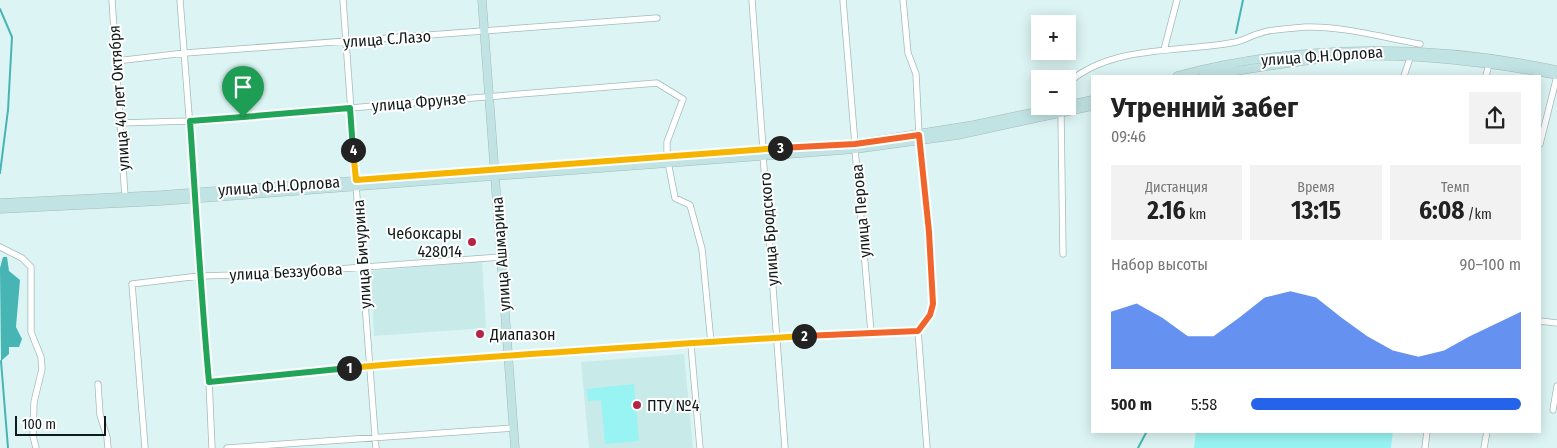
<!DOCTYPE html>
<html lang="ru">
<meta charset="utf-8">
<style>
:root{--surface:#fff;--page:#f2f2f2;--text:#222;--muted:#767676;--accent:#2563eb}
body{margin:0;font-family:"Fira Sans Condensed",sans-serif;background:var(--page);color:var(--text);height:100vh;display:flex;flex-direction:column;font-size:19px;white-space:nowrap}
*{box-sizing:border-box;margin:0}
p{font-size:16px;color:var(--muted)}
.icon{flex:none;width:28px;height:28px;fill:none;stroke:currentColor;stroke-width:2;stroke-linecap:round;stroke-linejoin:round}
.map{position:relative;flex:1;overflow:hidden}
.side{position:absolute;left:1091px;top:75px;width:450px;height:358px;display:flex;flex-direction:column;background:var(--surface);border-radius:0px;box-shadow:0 2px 12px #0003}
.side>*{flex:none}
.controls{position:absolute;left:1031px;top:15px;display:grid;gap:10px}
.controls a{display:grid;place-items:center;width:45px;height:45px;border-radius:0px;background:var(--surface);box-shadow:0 2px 12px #0003;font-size:25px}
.scale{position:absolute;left:15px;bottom:12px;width:91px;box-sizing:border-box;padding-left:5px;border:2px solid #111a1a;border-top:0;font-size:14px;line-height:18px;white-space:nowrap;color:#111a1a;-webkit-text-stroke:4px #fff;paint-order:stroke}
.pin{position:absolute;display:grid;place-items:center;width:42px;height:42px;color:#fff;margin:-51px -21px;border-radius:50% 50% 50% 0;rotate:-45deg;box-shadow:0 0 5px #0007}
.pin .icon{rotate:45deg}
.km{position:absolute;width:25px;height:25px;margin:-12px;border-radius:50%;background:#222;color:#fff;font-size:14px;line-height:25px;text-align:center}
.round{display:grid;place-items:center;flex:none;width:52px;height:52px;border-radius:0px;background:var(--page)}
.summary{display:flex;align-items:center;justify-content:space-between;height:85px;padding:0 20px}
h1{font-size:28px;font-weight:700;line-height:38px}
.stats{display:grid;grid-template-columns:repeat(3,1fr);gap:8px;height:85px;padding:5px 20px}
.stats div{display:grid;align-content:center;border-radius:0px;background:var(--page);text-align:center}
.stats b{font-size:25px;font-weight:700}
.stats small{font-size:14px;font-weight:400}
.stats p{font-size:14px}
.chart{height:140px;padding:10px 20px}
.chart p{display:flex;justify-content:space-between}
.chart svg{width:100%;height:90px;margin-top:5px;fill:var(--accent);opacity:.7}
ul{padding:0 20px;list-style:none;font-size:16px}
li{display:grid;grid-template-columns:80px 60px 1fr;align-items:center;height:38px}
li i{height:12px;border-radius:6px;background:var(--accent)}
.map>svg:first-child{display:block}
</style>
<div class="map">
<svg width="1557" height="448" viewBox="0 0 1557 448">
<rect width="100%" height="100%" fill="#dcf5f4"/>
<path fill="#c8ebea" d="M482,261L486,328L374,336L371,271Z
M684,354L693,448H589L581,362Z"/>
<path fill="#98f4f3" d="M634,384L639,441L605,444L601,400L588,401L587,389Z
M1196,431H1393L1391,448H1194Z"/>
<path fill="#46b5b4" d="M3,257H7L9,271L20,280L16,327L22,339L19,347H9V354L1,361L0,268Z"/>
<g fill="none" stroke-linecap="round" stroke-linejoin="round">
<path stroke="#46b5b4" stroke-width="2" d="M0,9L12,37L8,110L0,173
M1236,33L1243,0
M1,361L8,448
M1138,448L1147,431"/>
<g stroke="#a3bbba" stroke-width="7">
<path id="street" d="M112,0L125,197
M180,0L195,192
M343,0L356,180
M752,0L763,149
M843,0L855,144
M903,0L908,53L916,74L919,135
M1164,50L1177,0
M116,61L185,53L657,18
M1404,76L1410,58
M1486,76L1489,64
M1068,83C1112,44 1182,53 1236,42C1245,40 1252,35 1261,33C1270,29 1296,28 1306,27C1342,26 1385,38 1420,44
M1061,114L1063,254
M120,123L189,121L657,83L683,99L667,142V156
M1540,144L1557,76
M855,149L871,332
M763,155L785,448
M668,162L675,198L690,205L702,249L711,343
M356,185L376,448
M196,198L199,276L209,381L212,448
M0,247L22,258L31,267V332L41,357L42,369L34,402L33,436L36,448
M1540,321L1557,323
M918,331L930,315L933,304L929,233L920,141
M918,331L927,448
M691,345L700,448
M209,381C429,360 651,346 871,332L918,331
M98,384L100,415L107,437L108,448
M1553,410L1557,386
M145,448L132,284L199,276L270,274L501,257
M227,448L513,428
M1425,448L1427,431
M1484,448L1487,431"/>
</g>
<g stroke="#a3bbba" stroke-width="9">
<path id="secondary" d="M482,0L515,448
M1177,76C1300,43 1433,44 1557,70
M1204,76C1249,69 1294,61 1340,57C1412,52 1487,62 1557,75
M0,203L162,195L855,144L974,125L1092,100
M0,209L161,201L855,149L958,135L1092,106"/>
</g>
<use href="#street" stroke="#fff" stroke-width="5.5"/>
<use href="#secondary" stroke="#c2e3e3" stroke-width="8"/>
</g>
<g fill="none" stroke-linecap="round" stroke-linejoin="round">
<g stroke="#fff" stroke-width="10">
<path id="split-1" d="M243,117L190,121C196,208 201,295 209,382L349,368"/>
</g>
<g stroke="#fff" stroke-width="10">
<path id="split-2" d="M349,368C500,355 652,346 804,336"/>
</g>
<g stroke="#fff" stroke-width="10">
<path id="split-3" d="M780,148L855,144L919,135L929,232L933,304L930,315L918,331L804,336"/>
</g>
<g stroke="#fff" stroke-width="10">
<path id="split-4" d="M353,150L356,180L780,148"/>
</g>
<g stroke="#fff" stroke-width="10">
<path id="split-5" d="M243,117L350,108L353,150"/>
</g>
<use href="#split-1" stroke="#22a559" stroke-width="6"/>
<use href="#split-2" stroke="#f5b400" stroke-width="6"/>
<use href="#split-3" stroke="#f0652b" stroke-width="6"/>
<use href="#split-4" stroke="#f5b400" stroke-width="6"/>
<use href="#split-5" stroke="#22a559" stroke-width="6"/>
</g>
<g fill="#b62546" stroke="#fff" stroke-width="2">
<circle cx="472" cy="242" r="5"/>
<circle cx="480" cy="334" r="5"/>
<circle cx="637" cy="405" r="5"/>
</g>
<g text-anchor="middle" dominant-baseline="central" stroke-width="4" stroke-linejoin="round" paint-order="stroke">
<g font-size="16" fill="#111a1a" stroke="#fff">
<text transform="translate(387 39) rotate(-4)">улица С.Лазо</text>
<text transform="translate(1322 56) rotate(-4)">улица Ф.Н.Орлова</text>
<text transform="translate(119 98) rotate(-94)">улица 40 лет Октября</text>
<text transform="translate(419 102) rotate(-5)">улица Фрунзе</text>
<text transform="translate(279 186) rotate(-4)">улица Ф.Н.Орлова</text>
<text transform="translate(861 211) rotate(-95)">улица Перова</text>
<text transform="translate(769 229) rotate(-94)">улица Бродского</text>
<text transform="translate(362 254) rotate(-94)">улица Бичурина</text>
<text transform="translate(501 254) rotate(-94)">улица Ашмарина</text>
<text transform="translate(286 272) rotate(-3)">улица Беззубова</text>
</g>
<g font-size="16" fill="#111a1a" stroke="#fff" text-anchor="start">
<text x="462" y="233" text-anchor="end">Чебоксары<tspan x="462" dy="18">428014</tspan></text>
<text x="490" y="334">Диапазон</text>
<text x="647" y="405">ПТУ №4</text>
</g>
</g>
</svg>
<div class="controls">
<a>+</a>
<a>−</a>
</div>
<div class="scale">100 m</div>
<div class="pin" style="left:243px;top:117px;background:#1e9e55"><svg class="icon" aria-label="arrive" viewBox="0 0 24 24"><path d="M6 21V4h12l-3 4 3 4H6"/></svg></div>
<b class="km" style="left:349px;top:368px">1</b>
<b class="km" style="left:804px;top:336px">2</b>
<b class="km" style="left:780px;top:148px">3</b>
<b class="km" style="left:353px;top:150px">4</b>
<section class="side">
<div class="summary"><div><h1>Утренний забег</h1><p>09:46</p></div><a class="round"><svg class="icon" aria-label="share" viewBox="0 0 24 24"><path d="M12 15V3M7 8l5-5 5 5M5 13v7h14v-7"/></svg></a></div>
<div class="stats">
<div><p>Дистанция</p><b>2.16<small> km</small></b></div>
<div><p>Время</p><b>13:15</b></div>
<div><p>Темп</p><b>6:08<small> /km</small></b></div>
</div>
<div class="chart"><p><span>Набор высоты</span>90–100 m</p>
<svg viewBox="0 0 160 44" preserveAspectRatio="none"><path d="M0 44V16L10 12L20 19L30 28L40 28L50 19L60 9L70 6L80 9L90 19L100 28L110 35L120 38L130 35L140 28L150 22L160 16V44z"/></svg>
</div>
<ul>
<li><b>500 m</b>5:58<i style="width:100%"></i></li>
</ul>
</section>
</div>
